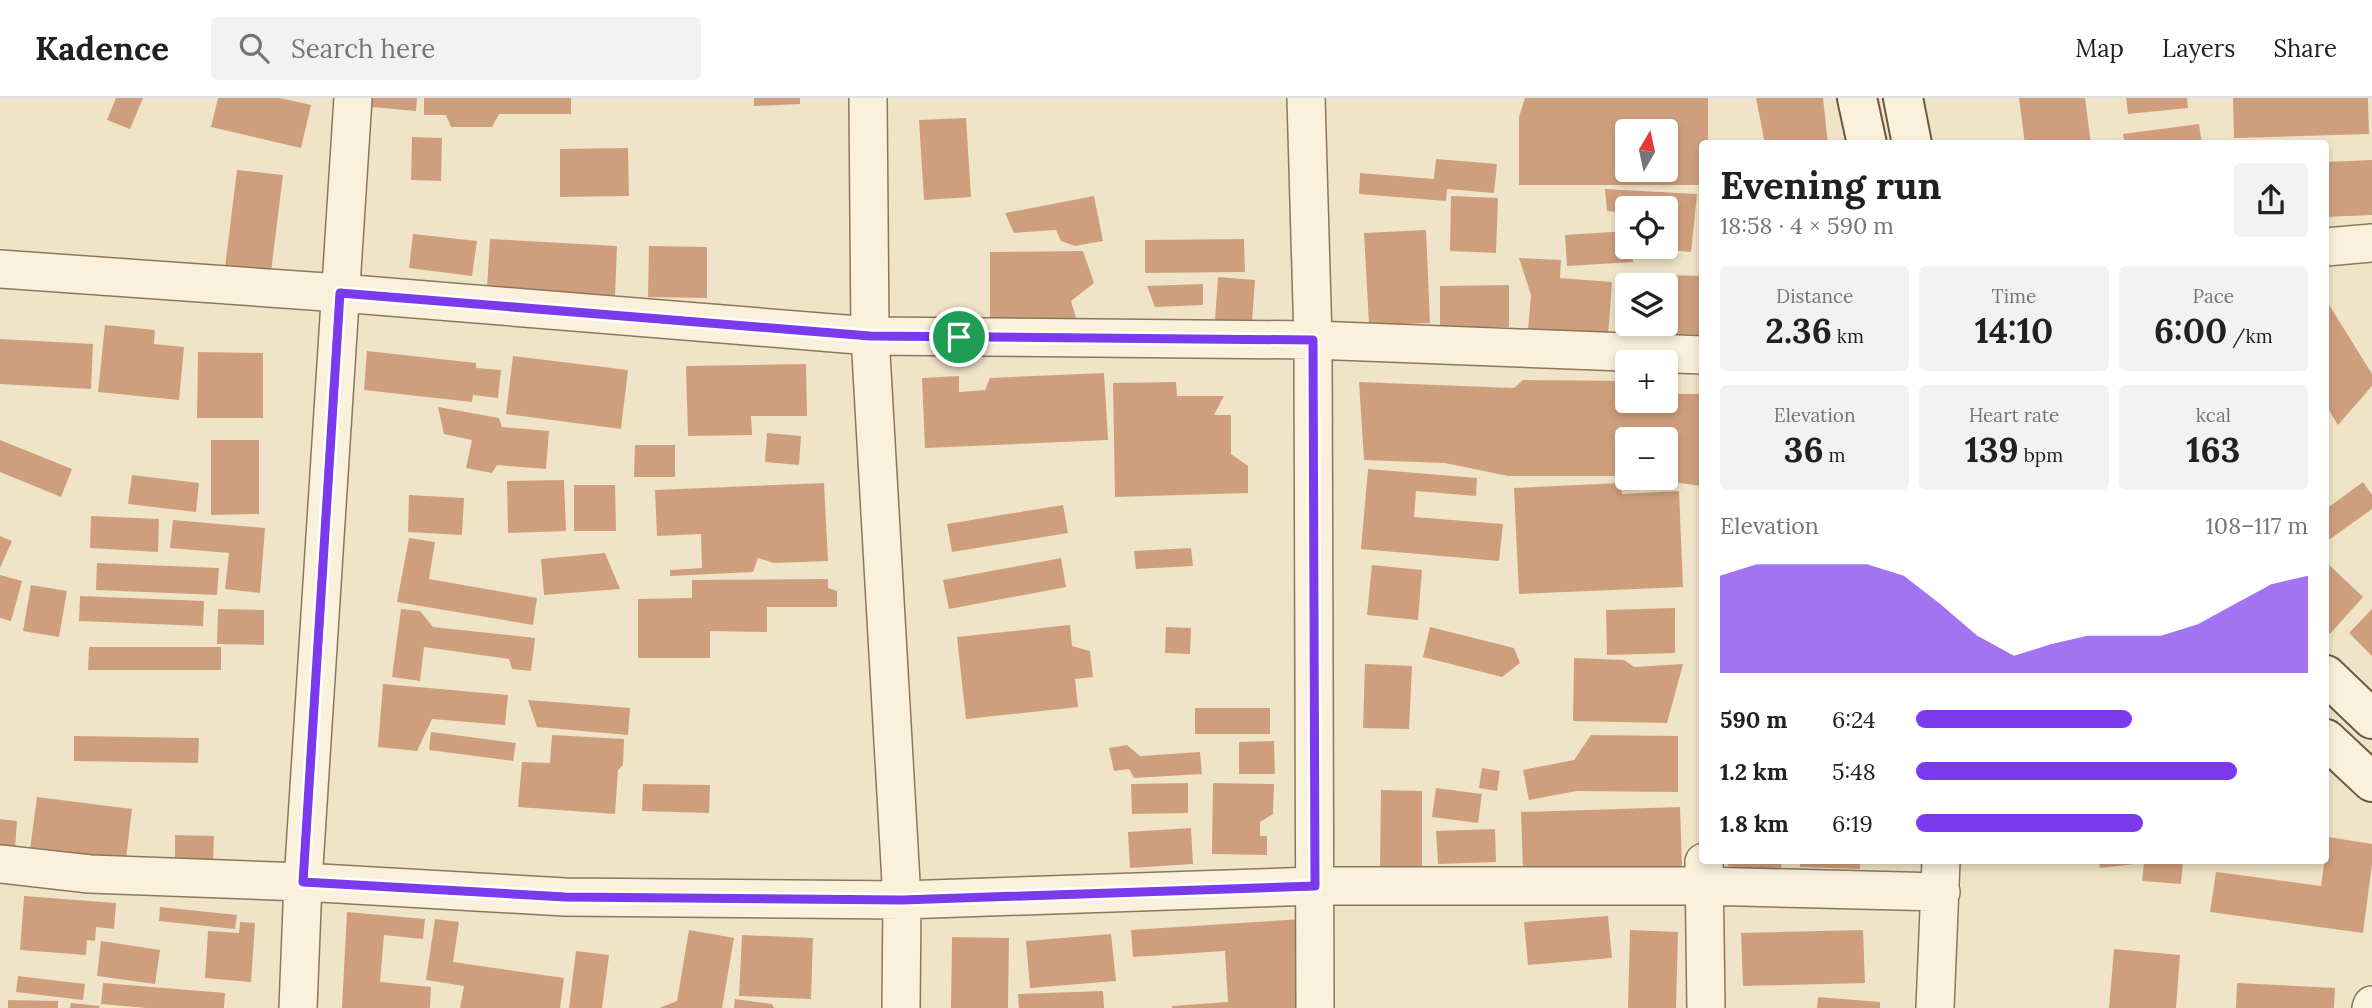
<!DOCTYPE html>
<meta charset="utf-8">
<style>
:root{--surface:#fff;--page:#f2f2f2;--text:#202124;--muted:#757577;--line:#e0e0e0;--accent:#7c3aed}
body{margin:0;font-family:Lora,serif;background:var(--page);color:var(--text);height:100vh;display:flex;flex-direction:column;font-size:26px;white-space:nowrap}
*{box-sizing:border-box;margin:0}
p{font-size:23px;color:var(--muted)}
.icon{flex:none;width:38px;height:38px;fill:none;stroke:currentColor;stroke-width:2;stroke-linecap:round;stroke-linejoin:round}
.map{position:relative;flex:1;overflow:hidden}
.sheet{position:absolute;left:1699px;top:42px;width:630px;height:724px;display:flex;flex-direction:column;background:var(--surface);border-radius:7px;box-shadow:0 4px 10px #0003}
.sheet>*{flex:none}
.needle{width:46px;rotate:9deg}
.buttons{position:absolute;left:1615px;top:21px;display:grid;gap:14px}
.buttons a{display:grid;place-items:center;width:63px;height:63px;border-radius:7px;background:var(--surface);box-shadow:0 4px 10px #0003;font-size:35px}
.pin{position:absolute;display:grid;place-items:center;width:60px;height:60px;color:#fff;margin:-30px;border:4px solid #fff;border-radius:50%;box-shadow:0 2px 7px #0007}
.round{display:grid;place-items:center;flex:none;width:74px;height:74px;border-radius:7px;background:var(--page)}
.overview{display:flex;align-items:center;justify-content:space-between;height:119px;padding:0 21px}
h1{font-size:38px;font-weight:700;line-height:52px}
.stats{display:grid;grid-template-columns:repeat(3,1fr);gap:10px;height:119px;padding:7px 21px}
.stats div{display:grid;align-content:center;border-radius:7px;background:var(--page);text-align:center}
.stats b{font-size:35px;font-weight:700}
.stats small{font-size:19px;font-weight:400}
.stats p{font-size:19px}
.chart{height:196px;padding:14px 21px}
.chart p{display:flex;justify-content:space-between}
.chart svg{width:100%;height:126px;margin-top:7px;fill:var(--accent);opacity:.7}
ul{padding:0 21px;list-style:none;font-size:23px}
li{display:grid;grid-template-columns:112px 84px 1fr;align-items:center;height:52px}
li i{height:18px;border-radius:9px;background:var(--accent)}
header{display:flex;align-items:center;gap:42px;box-sizing:border-box;height:98px;padding:0 35px;background:var(--surface);border-bottom:2px solid var(--line)}
header strong{font-size:33px}
nav{display:flex;gap:38px;margin-inline-start:auto;font-size:24px}
.search{width:490px;height:63px;background:var(--page);display:flex;align-items:center;gap:18px;box-sizing:border-box;padding:0 24px;border-radius:7px;color:var(--muted);font-size:26px}
.map>svg:first-child{display:block}
</style>
<header>
<strong>Kadence</strong>
<div class="search"><svg class="icon" aria-label="search" viewBox="0 0 24 24"><circle cx="10" cy="10" r="6"/><path d="M15 15l6 6"/></svg>Search here</div>
<nav><a>Map</a><a>Layers</a><a>Share</a></nav>
</header>
<div class="map">
<svg width="2372" height="910" viewBox="0 0 2372 910">
<rect width="100%" height="100%" fill="#f0e4c8"/>
<path fill="#cf9f7d" fill-rule="evenodd" d="M116,0H143L130,31L107,22Z
M218,0H280L311,7L301,50L211,29Z
M372,0H417L416,13L371,9Z
M424,0H571V16H499L492,29H451L446,17H424Z
M754,0H800V6L754,8Z
M1525,0H1708V46H1703V87H1519V19ZM1628,33H1666V72H1628Z
M1756,0H1823L1828,46H1765Z
M2019,0H2085L2091,46H2025Z
M2126,0H2187L2188,10L2128,16Z
M2233,0H2368L2369,36L2234,40Z
M966,20L971,99L924,102L919,22Z
M2199,26L2202,46H2125L2123,36Z
M412,39L442,40L441,83L411,82Z
M628,50L629,98L560,99V51Z
M1436,61L1497,66L1494,95L1447,91L1446,103L1359,96L1360,75L1434,81Z
M2372,62V117L2326,119V64Z
M237,72L283,77L271,174L225,169Z
M1605,91L1697,96L1691,154L1659,151V149H1666V110H1628V115L1607,113Z
M1094,98L1103,143L1075,148L1061,143L1056,132L1014,135L1005,115Z
M1451,98L1498,100L1496,155L1450,153Z
M1426,132L1430,225L1369,227L1364,135Z
M1628,133V149H1632L1633,164L1567,168L1565,137Z
M413,136L477,143L472,178L409,170Z
M490,141L617,148L615,198L487,190Z
M1244,141L1245,174L1145,175V142Z
M649,148L707,149V200L648,199Z
M1083,153L1094,185L1071,203L1076,220L990,221V154Z
M1519,160L1561,162L1560,180L1612,184L1608,238L1528,232L1531,197Z
M1636,176L1703,178V237L1635,235V226H1666V187H1636Z
M1218,179L1255,182L1252,224L1215,222Z
M1203,186V207L1155,209L1147,188Z
M1509,187V229H1440V188Z
M2326,202L2372,276V288L2338,327L2326,307Z
M105,227L155,232L154,246L184,249L179,302L98,294Z
M0,241L93,246L91,291L0,286Z
M367,253L476,265V270L501,272L498,300L473,297L472,304L364,292Z
M198,254L263,255V320H197Z
M513,258L628,272L621,331L506,316Z
M806,266L807,318H751L752,337L688,338L686,268Z
M1104,275L1108,342L925,350L922,280L959,278V294L985,292L990,280Z
M1523,282L1627,283L1628,303H1666V296H1701V388L1653,381L1666,380V341H1628V378H1508L1445,365L1364,362L1359,284L1514,290Z
M1176,284L1177,298H1224L1214,317H1231V356L1248,368V395L1115,399L1113,285Z
M438,309L499,320L502,329L549,333L546,371L497,367L492,375L466,370L472,342L444,336Z
M767,335L801,338L799,367L765,364Z
M0,342L72,371L61,399L0,374Z
M211,342H259V416L211,417Z
M635,347H675V379H634Z
M1368,371L1477,380L1476,398L1416,393L1414,419L1503,426L1499,463L1361,451Z
M132,377L199,385L196,414L128,406Z
M564,382L566,433L508,435L507,383Z
M2363,384L2372,397V411L2326,444V411Z
M824,385L828,463L774,465L758,460L753,474L670,478V472L702,470L701,436L657,438L655,392Z
M1621,385L1622,396L1679,393L1683,489L1519,496L1514,390Z
M574,387H615L616,433H574Z
M409,397L464,400L462,437L408,434Z
M1063,407L1068,435L952,454L947,426Z
M91,418L159,421L158,454L90,450Z
M173,422L265,430L260,495L225,491L229,455L170,450Z
M0,438L12,443L0,470Z
M409,440L435,444L429,481L537,500L533,527L397,504Z
M1191,450L1193,468L1136,471L1134,453Z
M605,455L620,491L544,497L541,461Z
M1061,460L1066,489L949,511L943,482Z
M2326,464L2363,499L2330,536L2326,532Z
M97,465L219,470L217,497L96,492Z
M1372,467L1422,472L1418,522L1367,517Z
M0,477L22,483L11,523L0,520Z
M828,481V490L837,493V509H767V534L710,533V560H638V501L692,500V482Z
M31,487L67,493L59,539L23,533Z
M80,498L204,503L203,528L79,523Z
M1675,510V555L1607,557L1606,512Z
M218,511L264,512V547L217,546Z
M401,511L420,513L433,529L535,540L531,573L512,571L509,561L424,549L420,583L392,579Z
M2372,511V558L2349,535Z
M1070,527L1072,548L1090,553L1093,579L1075,581L1078,609L966,621L957,539Z
M1166,529L1191,530L1190,556L1165,555Z
M1430,529L1514,550L1520,565L1502,579L1423,559Z
M89,549H221V572H88Z
M1574,560L1624,562L1634,569L1683,566L1667,625L1573,623Z
M1365,566L1412,568L1409,631L1363,630Z
M383,586L508,597L505,627L432,621L417,653L378,649Z
M528,602L630,610L628,637L537,629Z
M1195,610H1270V636H1195Z
M431,634L516,645L513,663L429,652Z
M552,637L624,641L623,667L618,672L615,716L518,709L522,664L550,665Z
M1591,637L1678,638V694L1576,693L1529,702L1523,672L1574,662Z
M74,638L199,640L198,665L74,663Z
M1274,643L1275,676H1239V644Z
M1127,647L1140,658L1200,654L1202,676L1134,680L1129,671L1114,673L1109,650Z
M1482,670L1500,673L1497,693L1479,690Z
M1188,685V715L1132,716L1131,686Z
M1213,685L1274,686L1273,716L1260,724V738H1267V757L1212,756Z
M643,686L710,687L709,715L642,713Z
M1436,690L1482,696L1478,725L1432,719Z
M1381,692L1422,693V771L1380,770Z
M37,699L132,711L125,770L29,759Z
M1680,709L1682,768L1523,773L1521,714Z
M0,721L17,723L15,752L0,750Z
M1191,730L1193,766L1130,770L1128,734Z
M1495,731L1496,764L1438,766L1436,733Z
M175,737L214,738L213,764L175,763Z
M2328,739L2372,746V766L2363,835L2210,814L2216,774L2321,788Z
M1729,763H1782L1780,775L1728,768Z
M1800,763H1860V771L1800,769Z
M2099,763H2183L2181,786L2142,783L2144,765L2100,770Z
M24,798L116,805L114,831L96,829L95,843L87,842L86,857L20,852Z
M160,809L237,817L235,831L159,823Z
M347,814L425,821L423,841L384,837L380,884L431,889L430,910H342Z
M1608,818L1612,860L1528,867L1524,824Z
M435,821L459,824L453,864L564,880L560,910H460L464,888L426,882Z
M1302,821L1308,910H1172V908L1228,904L1225,853L1133,859L1131,832Z
M240,824L255,825L251,884L205,880L208,833L239,835Z
M689,832L734,840L722,910H659L677,903Z
M1630,832L1678,834L1676,910H1628Z
M1863,832L1865,885L1743,888L1741,835Z
M1111,836L1116,883L1030,890L1026,843Z
M742,837L813,840L811,901L739,898Z
M952,839L1009,840L1008,910H951Z
M101,843L160,852L155,886L97,878Z
M2114,851L2180,857L2176,910H2109Z
M576,853L609,857L602,910H569Z
M18,878L85,886L83,902L16,894Z
M103,885L225,895L224,910H147L101,906Z
M2237,885L2335,890L2334,910H2236Z
M1103,893L1104,910H1019L1018,896Z
M1818,899L1880,904V910H1817Z
M735,901L772,906L774,910H734Z
M8,902L58,903V910H8Z
M71,905L100,908L99,910H70Z"/>
<g fill="none" stroke-linecap="round" stroke-linejoin="round">
<g stroke="#8d765c" stroke-width="40">
<path id="street" d="M868,0L870,238L902,802L901,910
M1306,0L1313,242L1315,910
M2326,149L2372,145
M0,171L340,195L870,238L1313,242L1703,257
M1704,764L1706,910
M0,766L90,776L303,784L565,799L902,802L1315,788H1704L1941,794
M298,910L303,784L353,0
M1935,910L1941,763
M2371,910L2372,907"/>
</g>
<g stroke="#6f573f" stroke-width="42">
<path id="secondary" d="M1857,0L1867,46
M1903,0L1912,46
M2326,577L2372,621
M2326,641L2372,684"/>
</g>
<use href="#street" stroke="#faf1dc" stroke-width="37"/>
<use href="#secondary" stroke="#faf1dc" stroke-width="38"/>
</g>
<g fill="none" stroke-linecap="round" stroke-linejoin="round">
<g stroke="#fff" stroke-width="14">
<path id="route" d="M340,195L870,238L1313,242L1315,788L902,802L565,799L303,784Z"/>
</g>
<use href="#route" stroke="#7c3aed" stroke-width="9"/>
</g>
</svg>
<div class="buttons">
<a><svg class="needle" viewBox="-14 -14 28 28"><path d="M0-13l5 13h-10z" fill="#e53935"/><path d="M0 13l5-13h-10z" fill="#757577"/></svg></a>
<a><svg class="icon" aria-label="locate" viewBox="0 0 24 24"><circle cx="12" cy="12" r="6"/><path d="M12 2v4M12 18v4M2 12h4M18 12h4"/></svg></a>
<a><svg class="icon" aria-label="layers" viewBox="0 0 24 24"><path d="M12 4l9 5-9 5-9-5zM3 14l9 5 9-5"/></svg></a>
<a>+</a>
<a>−</a>
</div>
<div class="pin" style="left:959px;top:239px;background:#1e9e55"><svg class="icon" aria-label="arrive" viewBox="0 0 24 24"><path d="M6 21V4h12l-3 4 3 4H6"/></svg></div>
<section class="sheet">
<div class="overview"><div><h1>Evening run</h1><p>18:58 · 4 × 590 m</p></div><a class="round"><svg class="icon" aria-label="share" viewBox="0 0 24 24"><path d="M12 15V3M7 8l5-5 5 5M5 13v7h14v-7"/></svg></a></div>
<div class="stats">
<div><p>Distance</p><b>2.36<small> km</small></b></div>
<div><p>Time</p><b>14:10</b></div>
<div><p>Pace</p><b>6:00<small> /km</small></b></div>
</div>
<div class="stats">
<div><p>Elevation</p><b>36<small> m</small></b></div>
<div><p>Heart rate</p><b>139<small> bpm</small></b></div>
<div><p>kcal</p><b>163</b></div>
</div>
<div class="chart"><p><span>Elevation</span>108–117 m</p>
<svg viewBox="0 0 160 44" preserveAspectRatio="none"><path d="M0 44V10L10 6L20 6L30 6L40 6L50 10L60 20L70 31L80 38L90 34L100 31L110 31L120 31L130 27L140 20L150 13L160 10V44z"/></svg>
</div>
<ul>
<li><b>590 m</b>6:24<i style="width:55%"></i></li>
<li><b>1.2 km</b>5:48<i style="width:82%"></i></li>
<li><b>1.8 km</b>6:19<i style="width:58%"></i></li>
</ul>
</section>
</div>
